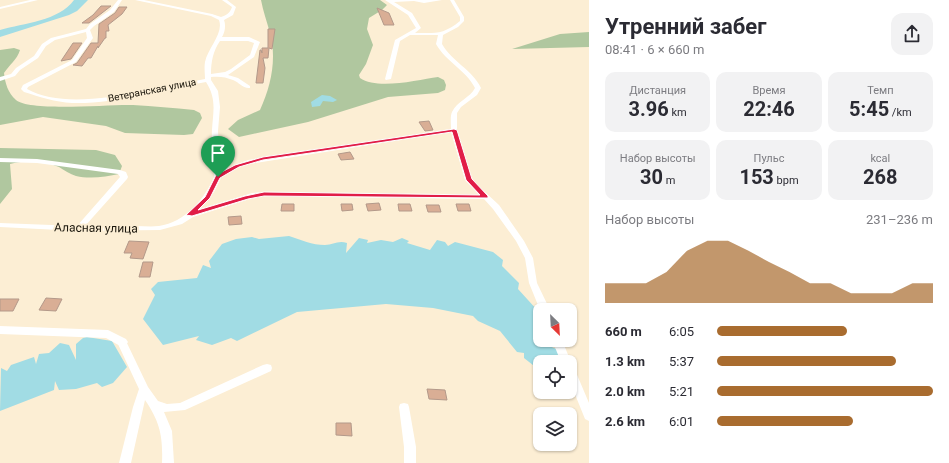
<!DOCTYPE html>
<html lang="ru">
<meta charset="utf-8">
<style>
:root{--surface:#fff;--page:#f2f2f3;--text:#2b2b33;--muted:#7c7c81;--accent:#a96c2f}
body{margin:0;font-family:Roboto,sans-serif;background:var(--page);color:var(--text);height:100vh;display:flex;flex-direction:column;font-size:15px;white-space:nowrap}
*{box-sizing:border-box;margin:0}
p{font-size:13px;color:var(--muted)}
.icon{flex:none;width:22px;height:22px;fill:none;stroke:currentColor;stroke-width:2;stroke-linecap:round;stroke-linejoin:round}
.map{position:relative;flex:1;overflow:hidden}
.drawer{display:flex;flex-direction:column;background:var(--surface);width:360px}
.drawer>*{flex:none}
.needle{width:26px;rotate:156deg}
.fabs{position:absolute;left:533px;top:303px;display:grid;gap:8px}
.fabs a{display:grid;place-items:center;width:44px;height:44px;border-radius:8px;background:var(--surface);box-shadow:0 1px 3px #0004;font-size:20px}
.pin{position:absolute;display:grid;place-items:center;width:34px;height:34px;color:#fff;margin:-41px -17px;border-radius:50% 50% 50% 0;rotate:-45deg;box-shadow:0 0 4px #0007}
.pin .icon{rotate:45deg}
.round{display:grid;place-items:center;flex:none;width:42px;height:42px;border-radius:12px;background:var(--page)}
.summary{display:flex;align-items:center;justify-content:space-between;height:68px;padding:0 16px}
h1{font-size:22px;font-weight:700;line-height:30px}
.metrics{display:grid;grid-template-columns:repeat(3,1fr);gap:6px;height:68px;padding:4px 16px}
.metrics div{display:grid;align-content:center;border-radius:10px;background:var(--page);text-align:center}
.metrics b{font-size:20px;font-weight:700}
.metrics small{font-size:11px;font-weight:400}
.metrics p{font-size:11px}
.chart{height:112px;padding:8px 16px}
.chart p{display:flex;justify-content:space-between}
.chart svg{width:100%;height:72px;margin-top:4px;fill:var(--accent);opacity:.7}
ul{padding:0 16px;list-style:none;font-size:13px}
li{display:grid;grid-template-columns:64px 48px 1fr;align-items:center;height:30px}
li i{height:10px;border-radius:5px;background:var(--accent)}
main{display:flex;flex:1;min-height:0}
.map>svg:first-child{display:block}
</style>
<main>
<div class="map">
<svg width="589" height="463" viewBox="0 0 589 463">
<rect width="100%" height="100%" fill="#fceed4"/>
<path fill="#b0c79f" d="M261,0H380L387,5L382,10L369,18L367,29L373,45L366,64L359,75L360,78C377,90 418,80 438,77L444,80L446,85L445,90L438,93L388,97L308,122L239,137L228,129L238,120L260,110C271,86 277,59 270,33C267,22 263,11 261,0Z
M589,32V47L512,49L560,34Z
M14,48L20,50C17,60 9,65 4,73C5,83 8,93 16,100C30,112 111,104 133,105C153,106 174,108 194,110L200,113L202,118L193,134L184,135L125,133L106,126L43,117L0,125V50Z
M0,148L96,150L115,155L122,166L119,174C106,177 89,179 76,176C70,174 64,170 59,167C42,160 27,160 10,164L12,189L0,204Z"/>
<path fill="#a1dce4" d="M74,0H88L77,11L69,15L0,37V30C24,23 59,21 74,0Z
M322,95L330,96L337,100L333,102L323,101L320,106L312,107L311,102Z
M289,236C301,240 312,245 325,245C333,245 338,240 347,243L346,253L359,238L368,240L367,243L381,240L393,242L402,238L409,241L407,243L430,250L437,240L445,242L448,246L455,242L493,252L503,260L502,266L519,283L518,289L538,311L540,319V340H546L547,345L561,351L564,362H540V385L533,379L538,369L524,358V353L517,352L500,331L478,321L473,316L433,308L386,304L297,312L237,341L231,338L212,345L196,340L199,336L163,345L143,319L155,295L151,289L158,282L197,278L203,265L211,268L209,261L222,244L236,239L252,237L259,239Z
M87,337L112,341L127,367L113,383L102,387L97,383L76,389L59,390L55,381L54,390L0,411L1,368L7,371L11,365L34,357L36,364L39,354L49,353L60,343L69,345L76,360V344L83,338Z"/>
<path fill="#d9ae95" stroke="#b3998a" d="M101,6H111L89,23H82L93,15Z
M119,7H127L122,14L108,25L109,31H106V38H105L98,48V46L91,58H88L82,66L73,65L77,63L91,43H98L99,24L115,13Z
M377,8L389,13L394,25H384Z
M268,29H275L272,49L269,48L268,58H263L265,68L263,83H256L260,50H261L262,53V48H268Z
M73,43H82L71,59L61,61Z
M429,121L433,130L425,131L419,122Z
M350,152L354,159L341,160L338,154Z
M379,203L381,210L368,211L366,204Z
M282,204H294V211H281Z
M341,204H352L353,210L342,211Z
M398,204H410L412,211H399Z
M456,204H469L471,211H458Z
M426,205H439L441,212H428Z
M241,216L242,224L229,225L228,217Z
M129,241L149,242L143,259L130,258L132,253H124Z
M143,262H153L150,277H139Z
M46,298L62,299L56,311L39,310Z
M0,299H19L13,311H0Z
M427,389L445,390L447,400L429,399Z
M336,423H351L352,436L336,435Z"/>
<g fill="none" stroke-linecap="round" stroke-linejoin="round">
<path fill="#fff" fill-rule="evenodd" d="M30,0H38L0,9V7Z
M118,0H122L114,12L94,26L90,30L93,38L76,62L28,87L27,89C70,114 158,87 205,79C205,74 204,67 205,62C208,48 224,33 219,20L211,16L135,0H144L212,14L221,17C227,15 230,13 232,7L222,0H227L236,7L233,15L224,20C226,25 225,32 222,37H249L260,42L254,57L228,75L238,78L250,86V88C243,89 239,82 233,80C226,77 219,76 211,77V80L218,91L220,107L218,131L221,172L235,165L248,160L451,129C451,124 450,116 452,112C457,101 470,98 475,88C466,70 446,62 436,44L438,35H410L400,41L391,79L386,80L385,79L395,40L416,28L408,15L385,0H442L424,3L414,1L394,2L412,13L421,28L415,33C435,33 443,35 460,21V17L450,0H454L464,17V21L458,27L443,35L442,44C452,62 472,69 481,88L477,95L461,107L457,113V130L472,180L499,205L524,241L533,258L537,283L550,310H540L529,283L525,258L516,241L493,209L484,199L264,196L256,197L193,217L182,224L160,230L79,231L0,227V223L77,226L120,177L118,174L37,163L0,162V158L37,159L120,170L126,172L128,177L127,179L85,226C102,226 118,226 135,226C143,226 151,227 159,226C185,222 204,200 214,177C214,162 211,146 212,130C213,112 217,99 206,82C162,90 118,104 72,103C55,102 40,97 24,92L21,89L23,85L72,60L87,38L86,32L55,40L46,46L38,58L20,70L15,76L0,81V77L11,74L16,68L34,56L42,44L51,38L86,29L90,24L110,10ZM220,41H248L254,43L250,55L231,69L225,72L211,74C211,62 213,51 220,41ZM451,132L465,180L479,195L264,192L252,193L200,209L214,192L221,178L239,167L249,164Z
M122,338L125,339L148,387L158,401L167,404L180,403L263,365L267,364L271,365L272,368L271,371L185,410L164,412L172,431L174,463H162C163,436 160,422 145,400L131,463H119L133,407L139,389L117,342L119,339Z
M552,340H562L571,362L570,364V362H561Z
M570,366L574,367L575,370L589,403V421L585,419L570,382Z
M404,403L408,404L409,407L416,447V463H404V447L399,407L400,404Z"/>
<path fill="#fff" fill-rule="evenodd" d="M0,326L108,330L126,339L128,342L126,345L122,347L106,338L0,334Z"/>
</g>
<path fill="#e11d48" stroke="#fff" fill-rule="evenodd" d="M454,129L457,130L472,179L488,196V198L264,196L248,199L192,216L186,215L205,197L216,175L235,165L263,157ZM452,132L466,180L480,195L264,192L245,196L198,210L210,198L220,178L239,167L263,160Z"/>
<g text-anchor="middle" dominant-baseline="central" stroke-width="4" stroke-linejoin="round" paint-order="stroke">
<g font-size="10" fill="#1a160c" stroke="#fceed4">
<text transform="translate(152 90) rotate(-11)">Ветеранская улица</text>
</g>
<g font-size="12" fill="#1a160c" stroke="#fceed4">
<text transform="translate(96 228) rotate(1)">Аласная улица</text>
</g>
</g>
</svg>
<div class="fabs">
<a><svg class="needle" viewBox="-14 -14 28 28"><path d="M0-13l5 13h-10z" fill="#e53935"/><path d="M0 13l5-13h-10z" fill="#7c7c81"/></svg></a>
<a><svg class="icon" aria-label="locate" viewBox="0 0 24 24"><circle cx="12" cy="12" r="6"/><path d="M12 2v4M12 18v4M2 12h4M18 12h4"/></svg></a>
<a><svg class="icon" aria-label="layers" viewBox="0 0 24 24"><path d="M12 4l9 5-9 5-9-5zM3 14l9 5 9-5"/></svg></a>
</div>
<div class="pin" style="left:218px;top:177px;background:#1e9e55"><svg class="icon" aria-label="arrive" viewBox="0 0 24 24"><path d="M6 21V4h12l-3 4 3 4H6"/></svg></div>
</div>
<section class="drawer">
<div class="summary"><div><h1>Утренний забег</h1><p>08:41 · 6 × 660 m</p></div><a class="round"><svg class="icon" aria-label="share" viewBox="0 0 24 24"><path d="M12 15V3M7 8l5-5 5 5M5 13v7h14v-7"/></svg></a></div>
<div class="metrics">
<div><p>Дистанция</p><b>3.96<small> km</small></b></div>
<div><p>Время</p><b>22:46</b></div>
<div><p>Темп</p><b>5:45<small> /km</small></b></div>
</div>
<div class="metrics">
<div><p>Набор высоты</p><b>30<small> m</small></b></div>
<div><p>Пульс</p><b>153<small> bpm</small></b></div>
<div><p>kcal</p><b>268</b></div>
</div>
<div class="chart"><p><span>Набор высоты</span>231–236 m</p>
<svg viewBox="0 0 160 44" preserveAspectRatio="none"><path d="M0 44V32L10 32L20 32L30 25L40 12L50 6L60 6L70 12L80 19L90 25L100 32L110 32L120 38L130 38L140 38L150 32L160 32V44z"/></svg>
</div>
<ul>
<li><b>660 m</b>6:05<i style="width:60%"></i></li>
<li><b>1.3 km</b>5:37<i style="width:83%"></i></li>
<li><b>2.0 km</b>5:21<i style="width:100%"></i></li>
<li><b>2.6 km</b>6:01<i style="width:63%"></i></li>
</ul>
</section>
</main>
